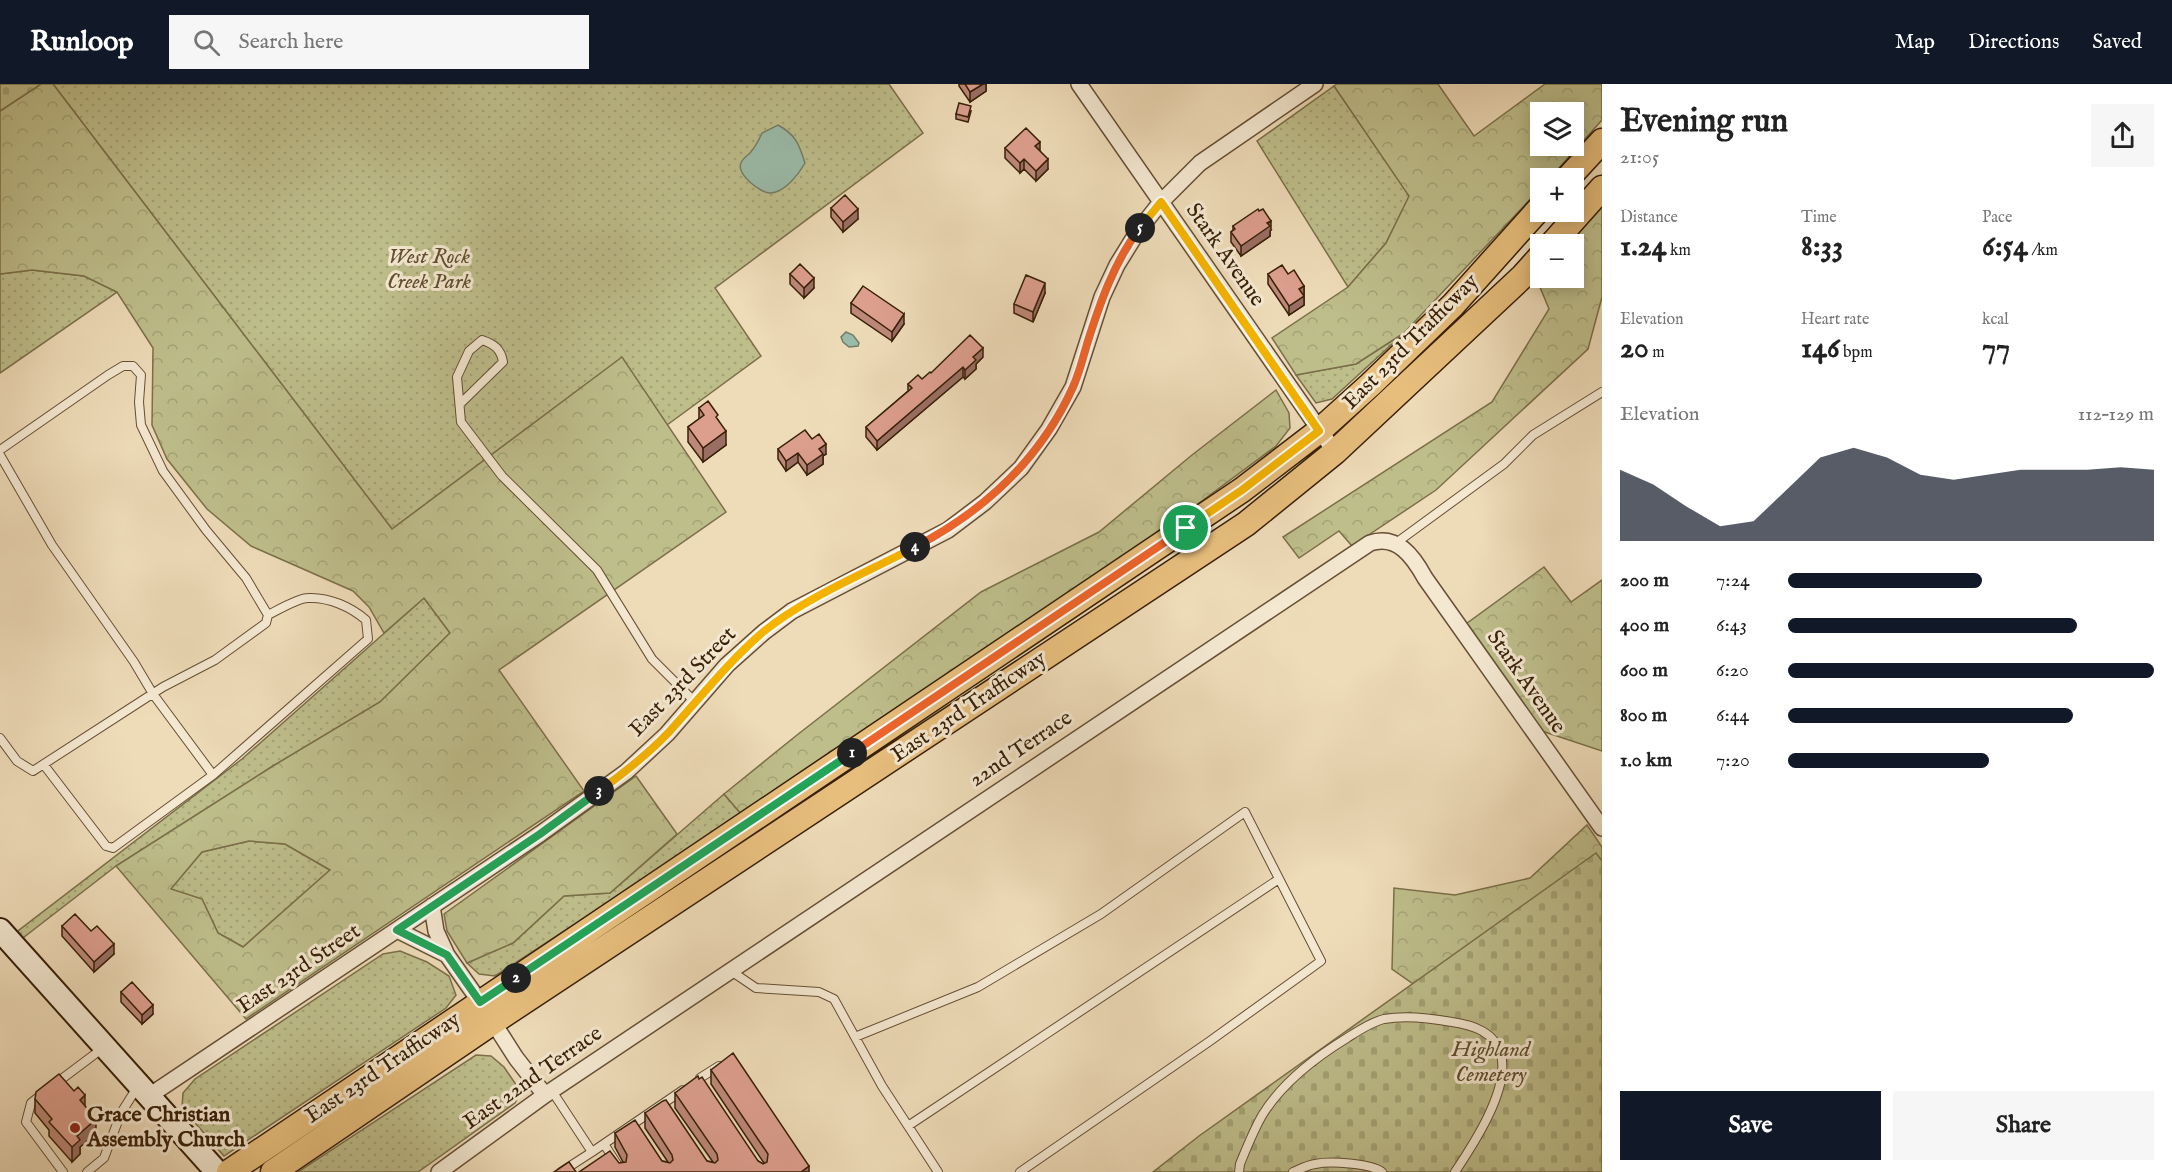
<!DOCTYPE html>
<meta charset="utf-8">
<style>
:root{--surface:#fff;--page:#f6f6f6;--text:#222;--muted:#767676;--accent:#111827}
body{margin:0;font-family:"IM FELL English",serif;background:var(--page);color:var(--text);height:100vh;display:flex;flex-direction:column;font-size:22px;white-space:nowrap}
*{box-sizing:border-box;margin:0}
p{font-size:20px;color:var(--muted)}
.icon{flex:none;width:33px;height:33px;fill:none;stroke:currentColor;stroke-width:2;stroke-linecap:round;stroke-linejoin:round}
.map{position:relative;flex:1;overflow:hidden}
.drawer{display:flex;flex-direction:column;background:var(--surface);width:570px}
.drawer>*{flex:none}
.fabs{position:absolute;left:1530px;top:18px;display:grid;gap:12px}
.fabs a{display:grid;place-items:center;width:54px;height:54px;border-radius:0px;background:var(--surface);box-shadow:0 3px 15px #0003;font-size:30px}
.pin{position:absolute;display:grid;place-items:center;width:51px;height:51px;color:#fff;margin:-26px;border:3px solid #fff;border-radius:50%;box-shadow:0 2px 6px #0007}
.km{position:absolute;width:30px;height:30px;margin:-15px;border-radius:50%;background:#222;color:#fff;font-size:16px;line-height:30px;text-align:center}
.round{display:grid;place-items:center;flex:none;width:63px;height:63px;border-radius:0px;background:var(--page)}
.headline{display:flex;align-items:center;justify-content:space-between;height:102px;padding:0 18px}
h1{font-size:33px;font-weight:700;line-height:45px}
.stats{display:grid;grid-template-columns:repeat(3,1fr);gap:9px;height:102px;padding:6px 18px}
.stats div{display:grid;align-content:center}
.stats b{font-size:30px;font-weight:700}
.stats small{font-size:16px;font-weight:400}
.stats p{font-size:16px}
.chart{height:168px;padding:12px 18px}
.chart p{display:flex;justify-content:space-between}
.chart svg{width:100%;height:108px;margin-top:6px;fill:var(--accent);opacity:.7}
.button{display:flex;gap:12px;margin-top:auto;padding:12px 18px}
.button a{flex:1;height:69px;border-radius:0px;background:var(--accent);color:#fff;font-size:24px;font-weight:700;line-height:69px;text-align:center}
.button a+a{background:var(--page);color:var(--text)}
ul{padding:0 18px;list-style:none;font-size:20px}
li{display:grid;grid-template-columns:96px 72px 1fr;align-items:center;height:45px}
li i{height:15px;border-radius:8px;background:var(--accent)}
header{display:flex;align-items:center;gap:36px;box-sizing:border-box;height:84px;padding:0 30px;background:var(--accent);color:#fff}
header strong{font-size:28px}
nav{display:flex;gap:33px;margin-inline-start:auto;font-size:21px}
.search{width:420px;height:54px;background:var(--page);display:flex;align-items:center;gap:15px;box-sizing:border-box;padding:0 21px;border-radius:0px;color:var(--muted);font-size:22px}
main{display:flex;flex:1;min-height:0}
.map>svg:first-child{display:block}
</style>
<header>
<strong>Runloop</strong>
<div class="search"><svg class="icon" aria-label="search" viewBox="0 0 24 24"><circle cx="10" cy="10" r="6"/><path d="M15 15l6 6"/></svg>Search here</div>
<nav><a>Map</a><a>Directions</a><a>Saved</a></nav>
</header>
<main>
<div class="map">
<svg width="1602" height="1088" viewBox="0 0 1602 1088">
<defs>
<pattern id="grass-dots" width="8" height="8" patternUnits="userSpaceOnUse" patternTransform="scale(1.5)"><rect width="8" height="8" fill="#bebe8b"/><path d="M2 2h.1M6 6h.1" fill="none" stroke="#a4a376" stroke-width="1.8" stroke-linecap="round"/></pattern>
<pattern id="forest-crowns" width="20" height="18" patternUnits="userSpaceOnUse" patternTransform="scale(1.5)"><rect width="20" height="18" fill="#bebe8b"/><path d="M2 6a3 3 0 1 1 6 0M12 15a3 3 0 1 1 6 0" fill="none" stroke="#a4a376"/></pattern>
<pattern id="cemetery-stones" width="16" height="16" patternUnits="userSpaceOnUse" patternTransform="scale(1.5)"><rect width="16" height="16" fill="#bebe8b"/><path d="M2 7V4a2 2 0 0 1 4 0v3zM10 15v-3a2 2 0 0 1 4 0v3z" fill="#a4a376"/></pattern>
</defs>
<rect width="100%" height="100%" fill="#eedbb8"/>
<filter id="stains"><feTurbulence type="fractalNoise" baseFrequency=".00333" numOctaves="4"/><feColorMatrix values="0 0 0 0 .2 0 0 0 0 .09 0 0 0 0 .02 0 0 0 .5 -.17"/></filter>
<radialGradient id="worn" r=".72"><stop offset=".6" stop-color="#630" stop-opacity="0"/><stop offset="1" stop-color="#630" stop-opacity=".3"/></radialGradient>
<path fill="url(#grass-dots)" stroke="#7b6f4a" stroke-width="1.5" d="M53,0H889L923,49L715,204L761,272L667,341L622,274L392,445Z
M1334,2L1410,112L1386,159L1348,203L1257,57Z
M32,186L84,192L117,208L0,289V190Z
M1404,249L1332,315L1316,319L1296,291L1356,280Z
M424,514L450,549L380,618L273,682L116,782L19,857L14,850L242,675Z
M724,710L742,731L495,892L479,890L467,879L513,859L564,812L610,809Z
M249,757L285,760L330,786L243,863L218,849L202,815L170,805L202,768Z
M400,867L427,878L449,892L456,911L446,924L224,1072L182,1024L183,1009L195,995L383,870Z
M476,971L491,972L504,983L521,1008L515,1019L418,1088H298Z"/>
<path fill="url(#forest-crowns)" stroke="#7b6f4a" stroke-width="1.5" fill-rule="evenodd" d="M41,0H53L392,445L622,273L726,428L499,586L584,707L246,935L116,782L273,682L380,618L450,549L424,514L384,549L369,523L353,507L251,462L207,425L167,375L152,341L153,264L117,208L84,192L32,186L0,190V27ZM249,757L285,760L330,786L243,863L218,849L202,815L171,805L202,768Z
M1337,0H1438L1474,52L1545,0H1602V36L1550,94H1540V105L1404,249L1356,280L1296,291L1272,254L1348,203L1386,159L1409,112L1334,2ZM1574,28V62H1540V28Z
M1602,123V213L1588,265L1436,406L1352,462L1339,447L1299,474L1283,453L1492,318L1549,225L1537,196L1540,191V194H1574V160H1568Z
M1276,306L1289,329L1290,344L1276,362L1191,425L742,731L724,710L797,651L981,508L1099,448L1192,371Z
M1544,483L1571,518L1602,496V667L1542,647L1466,540Z
M636,692L677,750L610,809L564,812L513,859L467,879L447,847L444,830Z
M1587,741L1602,763V1088L1426,909L1392,885L1394,804L1455,811L1530,794Z"/>
<path fill="url(#cemetery-stones)" stroke="#7b6f4a" stroke-width="1.5" d="M0,0H41L0,27Z
M1596,769L1602,777V1088H1153L1199,1052Z"/>
<path fill="#9bbcaa" stroke="#737e69" stroke-width="1.5" d="M778,41C796,51 799,60 805,79C799,90 785,108 771,109C761,110 736,90 741,79C742,75 747,72 750,69C756,62 759,56 762,49Z
M846,248L853,251L859,259L858,262L849,263L843,258L841,253Z"/>
<g fill="none" stroke-linecap="round" stroke-linejoin="round">
<g stroke="#664f34" stroke-width="10">
<path id="service" d="M460,320L503,278C501,265 494,260 482,256L469,267L457,293L461,338L502,392L597,486L652,575L695,618
M0,366L108,291L123,282H133L141,291L139,318L141,341L163,387L206,446L246,494L268,531L266,539L215,576L163,603L33,687L17,677L0,654
M0,371L52,461L134,578L153,610L213,691L113,764L106,762L44,681
M1396,459L1504,380L1533,351L1602,308
M213,691L368,555L366,536C351,523 329,513 308,514C298,514 278,526 268,531
M731,887L756,904L819,908L834,915L882,1002L938,1088
M855,953L978,903L1101,830L1245,728L1321,877L1210,957L1020,1088
M700,994L719,982
M55,1000L103,964
M552,1007L592,1068L561,1088
M41,1011L31,1019L26,1038L63,1088
M908,1042L1279,795
M604,1060L622,1088
M592,1068L683,1006
M87,1088L104,1074L121,1029L138,1002
M1239,1088L1240,1080C1247,1063 1254,1045 1263,1030C1283,998 1316,973 1347,954C1358,947 1371,938 1384,935C1406,931 1430,934 1452,938C1473,941 1495,948 1501,971C1510,1005 1473,1061 1455,1088
M1293,1088C1300,1085 1308,1081 1315,1080C1330,1077 1370,1079 1382,1088"/>
</g>
<g stroke="#664f34" stroke-width="18">
<path id="minor" d="M1079,0L1335,368
M432,822L436,847L447,871
M397,846L447,871L480,918
M493,938L516,974L545,1011
M149,1012L540,750L626,688L667,650L727,581L764,548L792,527L948,446L985,418L1021,384L1049,345L1073,303L1102,213L1117,181L1138,147L1161,118L1200,79L1315,0
M439,1088L545,1011L1370,459C1397,450 1413,472 1425,494L1602,744"/>
</g>
<g stroke="#382008" stroke-width="26">
<path id="secondary" d="M0,846L217,1088"/>
</g>
<g stroke="#382008" stroke-width="27">
<path id="primary" d="M1568,94L1602,57
M1552,160L1602,104
M229,1088L1242,406L1319,347L1370,301L1453,221L1540,124
M273,1088L493,938L1246,440L1335,368L1523,192L1540,173"/>
</g>
<use href="#service" stroke="#f4e8d1" stroke-width="8"/>
<use href="#minor" stroke="#f4e8d1" stroke-width="15"/>
<use href="#secondary" stroke="#f4e8d1" stroke-width="22"/>
<use href="#primary" stroke="#e7be7c" stroke-width="24"/>
</g>
<path fill="#bd8879" stroke="#382008" stroke-width="1.5" d="M959,0H986V7L970,18L959,2Z
M971,27L968,38L956,35V30Z
M1005,64L1040,67L1048,85L1036,97L1024,85L1020,89L1005,74Z
M831,124L858,135L843,148L831,133Z
M1233,142L1271,146L1270,147V152L1241,172L1231,158V148L1233,146Z
M790,190L814,204L804,214L790,200Z
M1268,190L1304,202V221L1289,231L1268,200Z
M1045,209L1033,238L1014,229V220Z
M851,219L904,240L892,257L851,229Z
M983,273L976,280V285L965,295L963,293L877,366L866,353V343L908,307V300L922,295L931,289Z
M699,324L718,336L726,361L703,378L688,358V343L699,335Z
M812,355L826,370L823,372V380L807,391L798,378L786,387L778,375V365Z
M62,842L114,870L94,888L62,852Z
M121,908L153,930L142,940L121,918Z
M711,986L809,1088L619,1079L623,1078L615,1063V1049L662,1077L668,1078L645,1044V1029L707,1077L713,1078L675,1024V1009L758,1077L763,1080L764,1079L711,1000Z
M35,1015L85,1022L96,1049L80,1063V1070L72,1078L49,1052V1046L35,1029Z"/>
<path fill="#9a6f63" stroke="#382008" stroke-width="1.5" d="M983,0H986V7L970,18V8Z
M1040,58V68L1035,62Z
M1024,75V85L1020,89V79Z
M1048,75V85L1036,97V87Z
M858,125V135L843,148V138Z
M1271,137V146L1270,147V152L1241,172V162Z
M814,194V204L804,214V204Z
M1045,199V209L1033,238V228Z
M1304,202V211L1299,215V205Z
M1304,212V221L1289,231V222Z
M904,230V240L892,257V248Z
M983,264V273L976,280V285L965,295V286L973,273Z
M963,283V293L877,366V357Z
M726,347V361L703,378V364Z
M826,360V370L823,372V380L807,391V381L819,365Z
M798,369V378L786,387V377Z
M114,860V870L94,888V878Z
M153,921V930L142,940V931Z
M85,1011V1025L80,1016Z
M96,1035V1049L80,1063V1070L72,1078V1063L77,1052Z
M809,1082V1088H801Z"/>
<path fill="#dc9e8d" stroke="#382008" stroke-width="1.5" d="M965,0H983L970,8Z
M959,19L971,22L968,33L956,30Z
M1026,44L1040,58L1035,62L1048,75L1036,87L1024,75L1020,79L1005,64Z
M845,111L858,125L843,138L831,124Z
M1258,125L1259,127L1263,125L1271,137L1267,139L1270,142L1241,162L1231,148L1235,145L1233,142Z
M800,180L814,194L804,204L790,190Z
M1282,181L1288,190L1294,186L1304,202L1299,205L1304,212L1289,222L1268,190Z
M1026,191L1045,199L1033,228L1014,220Z
M863,202L904,230L892,248L851,219Z
M970,251L983,264L973,273L976,276L965,286L963,283L877,357L866,343L912,304L908,300L918,291L922,295L930,288L931,289Z
M708,317L718,331L716,333L726,347L703,364L688,343L704,331L699,324Z
M805,346L812,355L819,350L826,360L819,365L823,370L807,381L798,369L786,377L778,365Z
M75,830L91,847L97,842L114,860L94,878L62,842Z
M132,898L153,921L142,931L121,908Z
M733,969L809,1082L801,1088H579L610,1067L619,1079L626,1078L627,1071L615,1049L635,1036L662,1077L670,1079L673,1076L672,1071L645,1029L663,1017L666,1016L707,1077L715,1079L718,1076L717,1070L675,1009L698,992L699,995L702,993L758,1077L763,1080L767,1078L768,1070L711,986Z
M59,990L74,1007L78,1003L85,1011L80,1016L96,1035L77,1052L80,1056L72,1063L49,1038L52,1035L35,1015L36,1008Z
M569,1078L576,1088H554Z"/>
<g fill="none" stroke-linecap="round" stroke-linejoin="round">
<g stroke="#fff" stroke-width="12">
<path id="split-1" d="M852,669L1186,444"/>
</g>
<g stroke="#fff" stroke-width="12">
<path id="split-2" d="M516,894L852,669"/>
</g>
<g stroke="#fff" stroke-width="12">
<path id="split-3" d="M516,894L480,918L447,871L397,846L540,750L599,707"/>
</g>
<g stroke="#fff" stroke-width="12">
<path id="split-4" d="M599,707C624,689 648,670 669,648C700,614 728,578 763,548C806,513 866,489 915,463"/>
</g>
<g stroke="#fff" stroke-width="12">
<path id="split-5" d="M915,463C984,427 1040,376 1073,303C1079,290 1083,274 1087,260C1100,219 1114,178 1140,144"/>
</g>
<g stroke="#fff" stroke-width="12">
<path id="split-6" d="M1140,144L1161,118L1319,347L1242,406L1186,444"/>
</g>
<use href="#split-1" stroke="#f0652b" stroke-width="8"/>
<use href="#split-2" stroke="#22a559" stroke-width="8"/>
<use href="#split-3" stroke="#22a559" stroke-width="8"/>
<use href="#split-4" stroke="#f5b400" stroke-width="8"/>
<use href="#split-5" stroke="#f0652b" stroke-width="8"/>
<use href="#split-6" stroke="#f5b400" stroke-width="8"/>
</g>
<circle fill="#8f2418" stroke="#f4e8d1" stroke-width="2" cx="75" cy="1044" r="6"/>
<g text-anchor="middle" dominant-baseline="central" stroke-width="6" stroke-linejoin="round" paint-order="stroke">
<g font-size="22" fill="#382008" stroke="#f4e8d1">
<text transform="translate(1225 171) rotate(55)">Stark Avenue</text>
<text transform="translate(1411 258) rotate(-45)">East 23rd Trafficway</text>
<text transform="translate(683 598) rotate(-46)">East 23rd Street</text>
<text transform="translate(1526 598) rotate(55)">Stark Avenue</text>
<text transform="translate(969 623) rotate(-34)">East 23rd Trafficway</text>
<text transform="translate(1021 665) rotate(-34)">22nd Terrace</text>
<text transform="translate(299 885) rotate(-34)">East 23rd Street</text>
<text transform="translate(383 984) rotate(-34)">East 23rd Trafficway</text>
<text transform="translate(533 994) rotate(-35)">East 22nd Terrace</text>
</g>
<g font-size="22" font-style="italic" fill="#604f2f" stroke="#f4e8d1">
<text x="429" y="173">West Rock<tspan x="429" dy="25">Creek Park</tspan></text>
<text x="1491" y="966">Highland<tspan x="1491" dy="25">Cemetery</tspan></text>
</g>
<g font-size="22" font-weight="bold" fill="#382008" stroke="#f4e8d1" text-anchor="start">
<text x="87" y="1031">Grace Christian<tspan x="87" dy="25">Assembly Church</tspan></text>
</g>
</g>
<rect width="100%" height="100%" filter="url(#stains)"/>
<rect width="100%" height="100%" fill="url(#worn)"/>
</svg>
<div class="fabs">
<a><svg class="icon" aria-label="layers" viewBox="0 0 24 24"><path d="M12 4l9 5-9 5-9-5zM3 14l9 5 9-5"/></svg></a>
<a>+</a>
<a>−</a>
</div>
<div class="pin" style="left:1186px;top:444px;background:#1e9e55"><svg class="icon" aria-label="arrive" viewBox="0 0 24 24"><path d="M6 21V4h12l-3 4 3 4H6"/></svg></div>
<b class="km" style="left:852px;top:669px">1</b>
<b class="km" style="left:516px;top:894px">2</b>
<b class="km" style="left:599px;top:707px">3</b>
<b class="km" style="left:915px;top:463px">4</b>
<b class="km" style="left:1140px;top:144px">5</b>
</div>
<section class="drawer">
<div class="headline"><div><h1>Evening run</h1><p>21:05</p></div><a class="round"><svg class="icon" aria-label="share" viewBox="0 0 24 24"><path d="M12 15V3M7 8l5-5 5 5M5 13v7h14v-7"/></svg></a></div>
<div class="stats">
<div><p>Distance</p><b>1.24<small> km</small></b></div>
<div><p>Time</p><b>8:33</b></div>
<div><p>Pace</p><b>6:54<small> /km</small></b></div>
</div>
<div class="stats">
<div><p>Elevation</p><b>20<small> m</small></b></div>
<div><p>Heart rate</p><b>146<small> bpm</small></b></div>
<div><p>kcal</p><b>77</b></div>
</div>
<div class="chart"><p><span>Elevation</span>112–129 m</p>
<svg viewBox="0 0 160 44" preserveAspectRatio="none"><path d="M0 44V15L10 21L20 30L30 38L40 36L50 23L60 10L70 6L80 10L90 17L100 19L110 17L120 15L130 15L140 15L150 14L160 15V44z"/></svg>
</div>
<ul>
<li><b>200 m</b>7:24<i style="width:53%"></i></li>
<li><b>400 m</b>6:43<i style="width:79%"></i></li>
<li><b>600 m</b>6:20<i style="width:100%"></i></li>
<li><b>800 m</b>6:44<i style="width:78%"></i></li>
<li><b>1.0 km</b>7:20<i style="width:55%"></i></li>
</ul>
<div class="button"><a>Save</a><a>Share</a></div>
</section>
</main>
